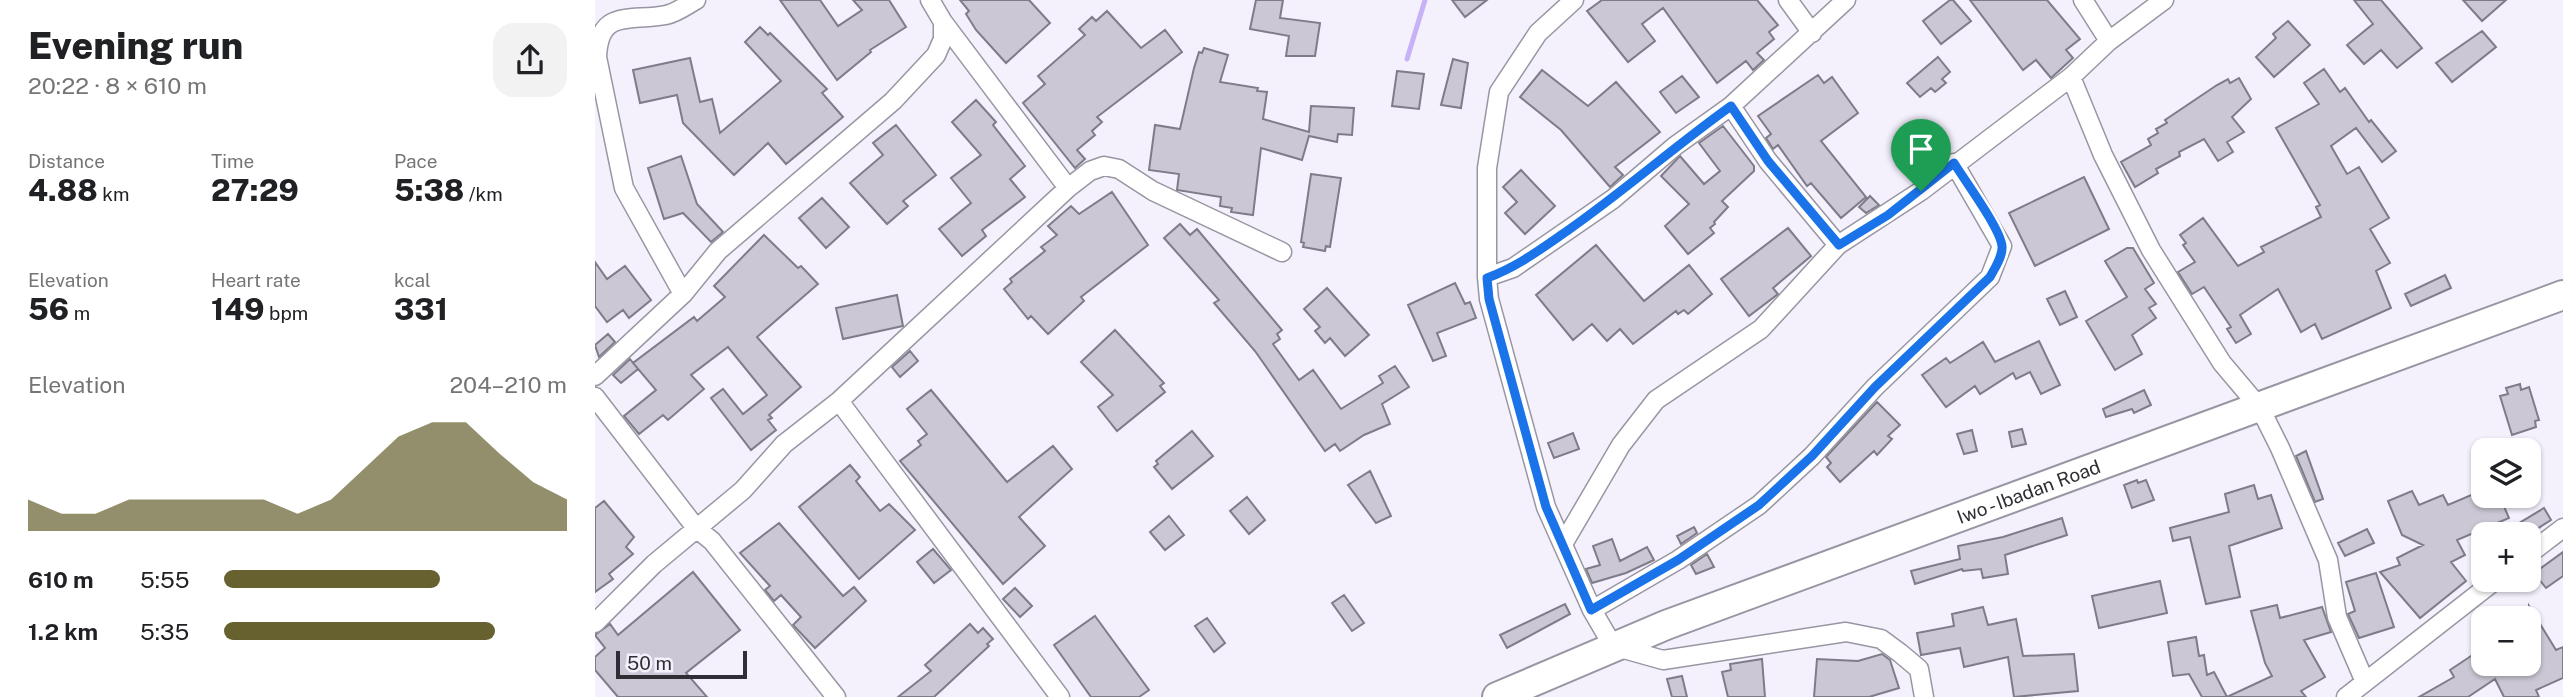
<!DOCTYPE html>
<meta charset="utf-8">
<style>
:root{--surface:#fff;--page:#f2f2f2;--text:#202124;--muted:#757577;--accent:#66612e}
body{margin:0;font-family:"Public Sans",sans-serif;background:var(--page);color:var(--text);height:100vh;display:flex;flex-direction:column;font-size:26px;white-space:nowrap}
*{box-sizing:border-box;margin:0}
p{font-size:23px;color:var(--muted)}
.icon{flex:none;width:38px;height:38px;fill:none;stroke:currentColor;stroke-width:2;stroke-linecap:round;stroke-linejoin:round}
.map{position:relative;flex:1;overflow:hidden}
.sheet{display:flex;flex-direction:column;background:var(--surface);width:595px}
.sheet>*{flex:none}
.fabs{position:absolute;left:1876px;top:438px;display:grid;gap:14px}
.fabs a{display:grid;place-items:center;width:70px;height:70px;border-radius:14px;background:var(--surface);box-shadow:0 2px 5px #0004;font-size:35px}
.scale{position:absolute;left:21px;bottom:18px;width:131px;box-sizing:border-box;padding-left:7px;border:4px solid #302e34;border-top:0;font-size:19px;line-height:24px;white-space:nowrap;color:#302e34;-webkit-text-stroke:5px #f4f1fd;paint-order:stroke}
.pin{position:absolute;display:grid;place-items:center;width:60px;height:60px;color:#fff;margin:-72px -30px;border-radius:50% 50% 50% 0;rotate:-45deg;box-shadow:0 0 7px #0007}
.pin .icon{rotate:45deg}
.round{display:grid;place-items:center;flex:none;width:74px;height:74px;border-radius:21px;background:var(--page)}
.overview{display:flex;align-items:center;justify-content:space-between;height:119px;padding:0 28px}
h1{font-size:38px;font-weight:800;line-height:52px}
.figures{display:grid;grid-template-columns:repeat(3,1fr);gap:10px;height:119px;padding:7px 28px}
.figures div{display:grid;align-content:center}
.figures b{font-size:30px;font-weight:800}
.figures small{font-size:19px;font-weight:400}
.figures p{font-size:19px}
.chart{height:196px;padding:14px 28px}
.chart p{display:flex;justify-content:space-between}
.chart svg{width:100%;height:126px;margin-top:7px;fill:var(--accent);opacity:.7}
ul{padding:0 28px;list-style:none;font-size:23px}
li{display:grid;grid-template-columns:112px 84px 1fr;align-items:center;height:52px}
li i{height:18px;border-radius:9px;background:var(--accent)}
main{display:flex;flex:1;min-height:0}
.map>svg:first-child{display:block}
</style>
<main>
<section class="sheet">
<div class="overview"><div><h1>Evening run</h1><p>20:22 · 8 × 610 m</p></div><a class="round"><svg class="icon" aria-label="share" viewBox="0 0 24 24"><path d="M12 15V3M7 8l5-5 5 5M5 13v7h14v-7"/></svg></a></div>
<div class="figures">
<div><p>Distance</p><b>4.88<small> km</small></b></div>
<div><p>Time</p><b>27:29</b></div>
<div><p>Pace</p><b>5:38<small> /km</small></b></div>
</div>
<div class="figures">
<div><p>Elevation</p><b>56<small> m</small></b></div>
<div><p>Heart rate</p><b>149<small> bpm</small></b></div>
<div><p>kcal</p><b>331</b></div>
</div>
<div class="chart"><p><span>Elevation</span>204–210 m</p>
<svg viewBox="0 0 160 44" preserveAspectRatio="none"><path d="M0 44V33L10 38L20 38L30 33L40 33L50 33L60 33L70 33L80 38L90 33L100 22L110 11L120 6L130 6L140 17L150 27L160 33V44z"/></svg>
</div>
<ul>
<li><b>610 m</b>5:55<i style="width:63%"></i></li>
<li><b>1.2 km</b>5:35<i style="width:79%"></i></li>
</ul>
</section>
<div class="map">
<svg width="1968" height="697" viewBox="0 0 1968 697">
<rect width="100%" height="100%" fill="#f4f1fd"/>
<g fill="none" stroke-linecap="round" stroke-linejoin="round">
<path stroke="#c7b2f8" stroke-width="5" d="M812,59L830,0"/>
</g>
<path fill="#cbc7d5" stroke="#7f7c89" stroke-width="2" d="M185,0H225L243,26L267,10L258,0H294L311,27L275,50L276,52L242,80Z
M365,0H434L455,23L411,63L381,30L371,14L374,11Z
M661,0H688L685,18L725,23L720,56H691L694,36L655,29Z
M857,0H892L870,17Z
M1007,0H1162L1183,25L1174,32L1179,39L1162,53L1169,60L1158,70L1151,61L1122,83L1068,8L1047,24L1060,41L1033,62L992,11Z
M1355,0H1358L1376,21L1346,44L1328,21Z
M1375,0H1452L1485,39L1471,50L1478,58L1456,78L1441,60L1428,70Z
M1759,0H1786L1827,48L1802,68L1786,50L1769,64L1752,45L1778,24Z
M1868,0H1911L1887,21Z
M512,11L546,48L570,30L587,52L502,117L507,122L497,131L500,135L482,150L490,159L480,168L428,103L450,84L443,76L490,35L484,29L497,17L501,21Z
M1693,21L1715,45L1679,77L1661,57L1681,38L1678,34Z
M165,27L173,35L175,33L232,89L227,93L248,117L191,164L173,143L139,175L88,123L82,95L45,103L38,70L95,58L105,102L117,99L125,133L186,81L150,42Z
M1887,31L1901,47L1857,82L1841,63Z
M609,48L633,55L625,82L663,88L662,91L672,92L668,119L714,132L716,106L759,108L757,135L743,134L742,142L714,136L707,160L666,148L658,215L636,212L637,208L625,206L626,197L582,190L584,174L554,170L560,125L585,129L599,68L604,52L607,53Z
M1343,57L1355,72L1347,79L1351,83L1340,92L1336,88L1325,97L1312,83Z
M858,59L873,63L866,108L846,105Z
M1729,69L1745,92L1750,88L1774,122L1776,120L1801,151L1787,162L1761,128L1736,146L1752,174L1764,167L1794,218L1775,229L1795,263L1781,271L1796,308L1727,339L1720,324L1706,332L1683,289L1645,315L1656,334L1641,343L1632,329L1636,327L1609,287L1597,294L1583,272L1600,262L1588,245L1591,243L1585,235L1608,218L1643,266L1669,252L1666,247L1726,217L1721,207L1725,205L1681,128L1724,104L1709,83Z
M947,70L993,106L1021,82L1065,132L1020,167L1028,175L1015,187L966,130L925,97Z
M802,71L829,74L824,109L797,106Z
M1223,75L1229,83L1237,77L1263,113L1226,141L1271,197L1246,218L1216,183L1212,186L1183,145L1178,149L1171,138L1176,134L1163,116Z
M1087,76L1104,97L1081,113L1065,92Z
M1644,78L1656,99L1637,117L1649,132L1632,142L1638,152L1623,161L1609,139L1584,152L1585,156L1561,169L1563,173L1540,187L1526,162L1556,145L1553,139L1563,133L1561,129L1572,123L1570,120L1622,85L1633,79L1635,83Z
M381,100L401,122L398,125L430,166L415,179L430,197L387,230L391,236L367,256L344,229L376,203L356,178L386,155L357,122Z
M1327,124L1344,144L1322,163L1304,143Z
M301,125L341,175L308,201L313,206L292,224L255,183L288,155L278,143Z
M1128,126L1159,166V171L1127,201L1133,207L1119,222L1120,224L1115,228L1119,233L1093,254L1070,226L1094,204L1066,176L1085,156L1109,184L1125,171L1104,143Z
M86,156L102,204L128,232L116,242L88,213L69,219L53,168Z
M926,170L960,206L930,234L910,213L922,202L908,187Z
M716,174L746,178L735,247L731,246L730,251L708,247L709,243L706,242Z
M1489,177L1514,229L1440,266L1414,213Z
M517,192L553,245L486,297L489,301L453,334L436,316L433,319L409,289L417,282L415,279L450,251L446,247L462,235L453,226L476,206L484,214Z
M1275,196L1284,205L1271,213L1264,207Z
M227,198L254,227L231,248L204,218Z
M585,224L595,235L602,229L687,330L682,334L685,339L678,344L704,380L718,370L746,409L788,383L784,376L800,366L814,387L787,404L795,424L769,435L745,451L740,444L730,451L660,351L619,303L624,300L569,238Z
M1193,228L1216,256L1178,288L1183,294L1154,316L1126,279Z
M169,235L203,268L206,266L223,284L162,337L206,387L174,415L177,418L173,420L181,430L156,450L116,398L128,389L148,414L172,395L133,347L96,375L109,389L73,420L68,415L44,434L29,416L61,390L38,363L99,317L102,321L130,297L119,286Z
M1001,245L1049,301L1094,265L1117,294L1093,314L1089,310L1083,314L1081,311L1038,344L1025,329L1012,341L997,324L978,340L941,295Z
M1532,248H1538L1559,283L1550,289L1561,304L1554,308L1561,318L1537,335L1547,354L1520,370L1491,321L1532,297L1510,261Z
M0,262L12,279L30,266L56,300L34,318L28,310L12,322L0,306Z
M1850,275L1856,288L1816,306L1810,294Z
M860,283L870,304L875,302L881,318L842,333L851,356L838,361L813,305Z
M732,288L774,335L750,356L735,338L730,343L720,331L725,327L709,309Z
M1470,291L1482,317L1465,325L1452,299Z
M302,295L308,326L248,339L241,308Z
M520,330L569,383L565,386L570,392L522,431L503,407L518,395L486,362Z
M13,334L20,342L4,357L0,345Z
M1444,341L1465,385L1446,394L1435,372L1421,379L1418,373L1385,394L1380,386L1351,407L1327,375L1351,358L1355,363L1388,342L1400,362Z
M315,351L323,361L305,377L297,367Z
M35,359L43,369L26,383L18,375Z
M1925,384L1926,390L1934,387L1944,420L1940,421L1941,427L1917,435L1905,396L1913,394L1911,388Z
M336,390L412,482L458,446L477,469L424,517L450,546L408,584L305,461L326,445L323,441L332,434L312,409Z
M1549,390L1556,405L1539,413L1537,409L1511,417L1508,409Z
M1282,402L1305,425L1293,436L1297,439L1282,455L1279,451L1245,482L1232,467L1236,463L1231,457Z
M1427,429L1431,444L1417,447L1414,432Z
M1377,430L1382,451L1369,454L1362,434Z
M597,431L618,456L577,489L559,467L563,464L561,461Z
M978,433L984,449L959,458L953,443Z
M1711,451L1728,499L1720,502L1701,456Z
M255,465L265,477L261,481L285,511L294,504L320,530L264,579L204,507Z
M775,471L796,516L781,523L753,485Z
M1542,480L1543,483L1551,480L1559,500L1537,508L1529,485Z
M1659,485L1663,499L1676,495L1687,528L1634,546L1645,597L1611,604L1595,537L1578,541L1575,528L1634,512L1630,494Z
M1888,490V495H1904L1914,518L1862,540L1870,555L1856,562L1871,581L1825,618L1785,572L1805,565L1802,558L1828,545L1807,535L1793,501L1817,491L1824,505L1848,495L1853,505Z
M652,497L670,520L654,534L635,511Z
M9,501L39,537L31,547L38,554L14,574L18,579L0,592V508Z
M1949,508L1956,520L1934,534H1906Z
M574,516L589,535L570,550L555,532Z
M1467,518L1472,535L1410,555L1413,574L1388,578L1386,569L1368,571L1367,569L1320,584L1316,571L1365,559L1363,546L1408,537Z
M184,523L248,596L259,587L271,601L220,648L198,625L206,617L186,595L179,601L170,590L175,586L145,553Z
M1099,527L1102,533L1086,544L1082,536Z
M1772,529L1779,543L1750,556L1743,543Z
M1017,539L1025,561L1052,547L1059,560L1031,573L997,583L991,569L1005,565L998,546Z
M338,549L356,570L339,583L322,562Z
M1968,552V576L1951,588L1939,573Z
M1112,554L1119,567L1101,574L1096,565Z
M98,572L145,630L91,673L112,697H23L0,670V657L10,648L0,635L15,624L23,635Z
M1781,573L1799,627L1764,638L1753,614L1760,611L1751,582Z
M1565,581L1572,613L1504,628L1497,596Z
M420,588L437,606L425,617L408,599Z
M749,595L769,623L757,631L737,603Z
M970,604L975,614L912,648L905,635Z
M1682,605L1685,618L1727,607L1736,632L1709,640L1730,677L1706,691L1711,697H1607L1594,674L1578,676L1573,642L1601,637L1604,656L1609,655L1612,675L1619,672L1632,697L1677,676L1670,663L1656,611Z
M1934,606L1961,650L1968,647V678L1941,690L1944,697H1909L1900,679L1873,697H1824L1859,677L1855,670L1888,648V663H1934Z
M1388,607L1393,625L1421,619L1428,656L1479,654L1483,691L1419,697L1413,657L1369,667L1365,648L1326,655L1322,633L1359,626L1357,614Z
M500,616L554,690L544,697H496L459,645Z
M612,618L630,643L619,652L600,626Z
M375,624L383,633L388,628L398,639L392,644L394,646L339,697H303L336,671L330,665Z
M1287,654L1295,660L1304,688L1274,697H1219L1222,659L1263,661Z
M1167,659L1170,697H1133L1127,672L1136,670L1135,664Z
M1087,676L1092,697H1077L1072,679Z"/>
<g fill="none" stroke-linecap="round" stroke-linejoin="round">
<g stroke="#9996a3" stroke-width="21">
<path id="street" d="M1193,0L1217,33
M1251,0L1136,106L1080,146L1018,199L918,268L892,277L894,299L951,507L997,610L1018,646L1068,660L1251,632L1286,639L1305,653L1324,669L1329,697
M1488,0L1514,41
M348,22L473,188
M1476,77L1508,155L1556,250L1627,363L1665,408L1685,448L1733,560L1742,617L1770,682
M1136,106L1173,161L1243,245
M892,277V168L904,92L943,33L979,0
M88,294L29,188L2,57C4,8 35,22 71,15C81,13 92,5 101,0
M0,376L88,294L123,251L298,101L341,55L348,39V22L335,0
M0,397L101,528L117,541L241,697
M244,401L465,697
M968,544L1026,445L1061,400L1166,329L1243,245L1326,191L1476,77L1514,41L1569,0
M1934,554L1968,528
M997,610L1083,560L1164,505L1217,456L1280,387L1395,277L1407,246L1359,163
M0,623L59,564L148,490L189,444L244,401L473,188L495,171L509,166L524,169L558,191L687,252
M1751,697L1902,579"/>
</g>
<g stroke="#9996a3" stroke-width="32">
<g id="primary">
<path id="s1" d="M902,697L1071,625L1968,295"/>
</g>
</g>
<use href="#street" stroke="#fff" stroke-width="18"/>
<use href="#primary" stroke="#fff" stroke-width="28"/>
</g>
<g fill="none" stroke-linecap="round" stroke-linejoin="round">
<g stroke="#fff" stroke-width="14">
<path id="route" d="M1136,106L1173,161L1244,245L1293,215L1359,163C1370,181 1405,228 1407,246C1408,256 1400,268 1395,277L1280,387L1217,456L1164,505L1083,560L996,610L951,507L894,299L892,278C922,267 946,249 972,231C1028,192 1080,146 1136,106Z"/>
</g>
<use href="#route" stroke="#1a73e8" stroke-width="9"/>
</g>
<g text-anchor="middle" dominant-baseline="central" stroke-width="5" stroke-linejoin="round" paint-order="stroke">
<g font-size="19" fill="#302e34" stroke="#f4f1fd">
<text stroke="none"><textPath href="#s1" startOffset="570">Iwo - Ibadan Road</textPath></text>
</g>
</g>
</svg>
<div class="fabs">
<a><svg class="icon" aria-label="layers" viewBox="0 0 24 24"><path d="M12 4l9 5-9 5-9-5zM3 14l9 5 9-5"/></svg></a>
<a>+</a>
<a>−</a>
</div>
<div class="scale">50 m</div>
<div class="pin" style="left:1326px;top:191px;background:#1e9e55"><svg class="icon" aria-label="arrive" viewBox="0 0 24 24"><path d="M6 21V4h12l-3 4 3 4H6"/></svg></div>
</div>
</main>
